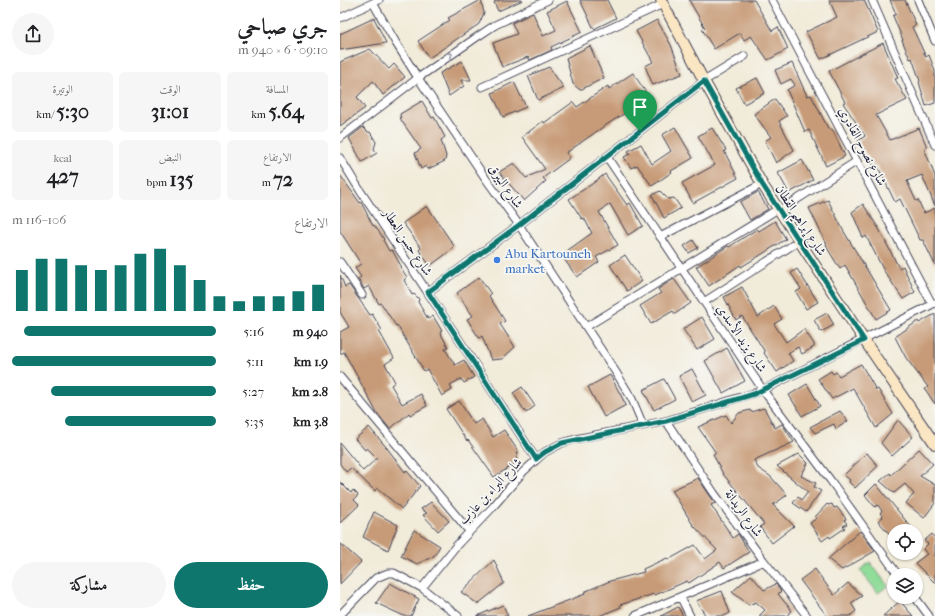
<!DOCTYPE html>
<html lang="ar">
<meta charset="utf-8">
<style>
:root{--surface:#fff;--page:#f6f6f6;--text:#202124;--muted:#757577;--accent:#0f766e}
body{margin:0;font-family:"IM FELL French Canon",Amiri,serif;background:var(--page);color:var(--text);direction:rtl;height:100vh;display:flex;flex-direction:column;font-size:15px;white-space:nowrap}
*{box-sizing:border-box;margin:0}
p{font-size:13px;color:var(--muted)}
.icon{flex:none;width:22px;height:22px;fill:none;stroke:currentColor;stroke-width:2;stroke-linecap:round;stroke-linejoin:round}
.map{position:relative;flex:1;overflow:hidden;direction:ltr}
.panel{display:flex;flex-direction:column;background:var(--surface);width:340px}
.panel>*{flex:none}
.controls{position:absolute;left:547px;top:524px;display:grid;gap:8px}
.controls a{display:grid;place-items:center;width:36px;height:36px;border-radius:50%;background:var(--surface);box-shadow:0 1px 3px #0004;font-size:20px}
.pin{position:absolute;display:grid;place-items:center;width:34px;height:34px;color:#fff;margin:-41px -17px;border-radius:50% 50% 50% 0;rotate:-45deg;box-shadow:0 0 4px #0007}
.pin .icon{rotate:45deg}
.round{display:grid;place-items:center;flex:none;width:42px;height:42px;border-radius:21px;background:var(--page)}
.overview{display:flex;align-items:center;justify-content:space-between;height:68px;padding:0 12px}
h1{font-size:22px;font-weight:700;line-height:30px}
.figures{display:grid;grid-template-columns:repeat(3,1fr);gap:6px;height:68px;padding:4px 12px}
.figures div{display:grid;align-content:center;border-radius:6px;background:var(--page);text-align:center}
.figures b{font-size:20px;font-weight:700}
.figures small{font-size:11px;font-weight:400}
.figures p{font-size:11px}
.chart{height:112px;padding:8px 12px}
.chart p{display:flex;justify-content:space-between}
.chart svg{width:100%;height:72px;margin-top:4px;stroke:var(--accent);stroke-width:6}
.cta{display:flex;gap:8px;margin-top:auto;padding:8px 12px}
.cta a{flex:1;height:46px;border-radius:24px;background:var(--accent);color:#fff;font-size:16px;font-weight:700;line-height:46px;text-align:center}
.cta a+a{background:var(--page);color:var(--text)}
ul{padding:0 12px;list-style:none;font-size:13px}
li{display:grid;grid-template-columns:64px 48px 1fr;align-items:center;height:30px}
li i{height:10px;border-radius:5px;background:var(--accent)}
main{display:flex;flex:1;min-height:0}
.map>svg:first-child{display:block}
</style>
<main>
<div class="map">
<svg width="595" height="616" viewBox="0 0 595 616">
<rect width="100%" height="100%" fill="#f6f6f2"/>
<filter id="ink" filterUnits="userSpaceOnUse"><feTurbulence type="fractalNoise" baseFrequency=".025" numOctaves="2"/><feDisplacementMap in="SourceGraphic" scale="8" xChannelSelector="R" yChannelSelector="G"/><feConvolveMatrix kernelMatrix="1 2 1 2 8 2 1 2 1" color-interpolation-filters="sRGB"/></filter>
<filter id="wash" filterUnits="userSpaceOnUse"><feTurbulence type="fractalNoise" baseFrequency=".012" numOctaves="4" result="noise"/><feDisplacementMap in="SourceGraphic" scale="16" xChannelSelector="R" yChannelSelector="G"/><feGaussianBlur stdDeviation="0.9" result="paint"/><feColorMatrix in="noise" values="0 0 0 0 0 0 0 0 0 0 0 0 0 0 0 0 0 1.4 0 .05"/><feComposite in="paint" operator="in"/></filter>
<g filter="url(#wash)">
<rect width="100%" height="100%" fill="#f1ebd9"/>
<path fill="#90dc99" stroke="#597f6a" d="M530,562L548,586L538,593L520,570Z"/>
<g id="blocks">
<path fill="#c79b78" d="M141,0L144,13L139,24L89,58L78,41L110,20L108,18Z
M160,0H183L158,11L154,2Z
M240,0H267L276,18L254,29Z
M349,0H414L432,31L438,27L448,49L428,60L411,36L404,40L400,33L374,49L362,29L365,28Z
M489,0H524L538,32L481,59L466,32L497,17Z
M550,0H565L576,25L572,27L586,57L589,55L595,71V103L586,106L579,82L580,81L572,58L570,59L562,40H563L553,16L556,14Z
M227,1L242,32L211,47L212,50L190,60L188,57L162,67L153,43L177,34L172,23L193,13L203,36L216,30L207,11Z
M34,18L46,43L0,50V34Z
M317,20L331,45L342,74L313,85L305,66L313,62L296,31Z
M543,43L558,78L555,79L567,100L536,115L550,140L579,128L587,147L584,148L595,176V206L582,175L567,181L576,201L578,200L584,213L595,208V265L583,240H580L560,199L555,202L537,165L534,166L518,141L525,136L503,103L505,102L489,71Z
M250,46L264,78L240,90L233,84L226,58Z
M30,49L49,69L54,64L65,77L43,95L33,81L17,97L25,108L0,126V62Z
M122,61L131,80H121L124,86L109,96L100,73Z
M452,63L467,96L471,95L489,130L492,129L505,156L486,166L469,130L465,132L447,90L455,85L451,79L441,84L435,70Z
M209,67L224,88L198,100L188,76Z
M293,73L311,100L291,112L290,110L263,127L226,153L230,158L203,178L206,181L184,201L159,172L174,163L186,178L205,169L182,137L203,121L204,123L233,102L237,107L268,86L269,89Z
M417,78L425,93L404,104L396,88Z
M174,82L186,107L163,117L152,93Z
M435,99L447,116L439,121L454,150L436,163L425,141L431,137L414,114Z
M82,101L92,118L94,117L105,137L101,140L106,156L105,161L88,169L86,166L81,169L75,153L81,149L61,120L60,114Z
M23,127L28,132H30L36,142L34,149L37,153L22,162L9,138Z
M335,127L353,158L331,171L332,172L312,186L297,165L291,168L284,157L290,154L288,151L301,144L312,164L331,151L322,135Z
M372,128L386,150L384,151L398,178L353,203L342,183L375,165L358,136Z
M462,160L473,180L449,193L438,173Z
M265,174L287,205L290,203L303,226L288,235L270,204L259,212L278,245L256,257L259,262L237,277L221,255L252,233L244,218L242,219L229,199L252,184Z
M0,175L20,203L21,202L33,226L34,225L44,239L43,240L49,251L52,250L61,266L60,267L67,277L64,280L72,295L74,294L79,299L78,302L88,319L93,316L102,331L100,332L108,347L105,349L115,365L124,360L134,377L124,383L121,379L110,385L112,390L102,396L87,369L84,371L57,325L56,326L41,303L39,304L29,286L24,289L18,279L21,277L15,268L21,264L0,231Z
M320,191L328,199L334,198L341,208L324,218L312,195Z
M418,192L428,209L410,220L400,202Z
M488,200L503,230L551,310L536,319L505,265L500,269L486,246L487,245L469,208Z
M523,204L539,229L559,268L563,266L575,292L563,299L544,271L526,236L523,238L512,212Z
M87,206L114,246L113,247L114,248L90,266L79,250L81,248L63,223Z
M435,221L446,239L416,258L401,267L400,265L369,286L356,267L388,246L389,247L417,229L419,231Z
M353,240L358,248L349,253L344,246Z
M285,255L302,281L287,291L270,265Z
M457,269L478,302L466,309L456,292L461,289L451,273Z
M0,275L5,287L9,285L30,315L32,314L42,330L39,331L54,358L45,364L55,382L51,385L62,404L81,394L87,406L70,415L69,413L50,429L37,413L4,352L0,354V332L9,327L0,312Z
M139,277L151,294L149,296L165,321L160,324L175,347L162,359L151,360L142,336L139,338L127,319L133,316L117,293Z
M334,279L351,303L335,314L333,311L311,324L300,306L321,293L318,289Z
M402,287L418,317L434,306L442,319L434,324L446,342L464,329L474,344V347L462,354L458,347L448,353L453,361L437,372L424,353L425,352L402,316L396,320L384,297Z
M487,313L494,325L481,332L474,320Z
M595,314V404L585,389L588,387L566,358L555,337L578,321L579,323Z
M362,317L375,339L357,350L343,329Z
M387,348L405,381L383,393L365,361Z
M521,364L536,390L538,389L553,414L536,428L513,388L492,399L478,379L491,371L493,374L496,372L499,376Z
M352,369L366,395L352,402L339,376Z
M270,375L286,405L264,417L248,387Z
M324,379L335,399L314,410L303,390Z
M467,384L480,406L462,416L449,395Z
M182,387L195,406L186,413L173,393Z
M119,401L134,424L142,419L153,437L164,430L178,451L176,463L154,477L128,440L127,441L106,409Z
M424,408L435,428L442,424L454,442L414,460L418,468L430,476L447,495L433,505L454,526L432,543L420,527L424,524L383,474L373,454L376,453L358,427L386,415L391,423L399,413L410,410L411,412Z
M500,411L508,421L496,429L494,424L475,433L470,427Z
M558,420L573,437L552,456L541,443Z
M29,427L47,448L65,472L66,470L80,486L62,509L37,488L35,491L11,468L6,472L0,464V443L23,471L37,458L27,448L25,450L15,439Z
M579,449L593,464L580,476L595,485V503L584,518L566,503L574,494L565,484L554,493L540,481L550,473L551,475Z
M527,453L538,466L515,488L509,482L510,480L504,475Z
M459,454L468,463L461,476L476,483L474,487L481,491L466,512L453,503L458,497L462,500L468,492L437,466Z
M358,478L375,503L371,505L393,538L398,534L409,552L384,568L380,562L349,583L347,581L315,595L314,594L280,605L281,607L259,616H188L245,594L244,592L270,581L304,572L303,569L327,558L328,560L355,545L365,559L377,550L353,525L332,490Z
M0,482L11,493L13,490L18,495L14,500L19,505L0,523Z
M536,484L571,527L567,531H554V539L538,521L543,517L540,513L542,511L538,505L535,507L525,495Z
M91,502L109,521L98,531L83,515L87,513L81,509Z
M487,504L488,505L492,504L494,508L497,507L506,519L504,520L507,524L503,526L505,528L490,538L489,536L482,541L470,523L477,518L475,517Z
M34,512L58,525L48,550L23,537Z
M74,530L100,546L94,556L77,564L61,556Z
M520,531L535,551L502,570L488,559Z
M592,534L595,538V583L575,563L587,554L583,549L588,544L584,541Z
M0,543L21,562L0,584Z
M154,560L164,583L138,604L121,592Z
M475,569L494,595L508,583L522,596L511,603L516,611L510,616H487L460,580Z
M411,575L424,590L436,584L441,591L438,594L452,611L446,616H419L425,610L416,602L409,605L392,592Z
M50,583L79,599L71,616H64L36,603Z
M382,591L390,613L384,616H366L356,601Z
M560,601L573,616H543Z
M163,605L168,616H137Z
M338,607L343,616H321Z"/>
</g>
</g>
<g filter="url(#ink)">
<use href="#blocks" fill-opacity="0" stroke="#414053" stroke-width="1"/>
<g fill="none" stroke-linecap="round" stroke-linejoin="round">
<g stroke="#414053" stroke-width="9">
<path id="street" d="M432,0L592,304
M532,0L595,145
M578,0L595,41
M33,3L56,43L78,78L146,179L179,225L277,374L292,399L303,425
M0,18L39,0
M142,87L323,4
M0,138L78,78L137,37L155,25L208,0
M267,157L423,390L491,481L558,575
M0,158L21,192L116,335L196,459
M439,211L517,161
M320,237L422,184
M0,262L22,295
M88,292L179,225L364,81L405,56
M364,302L459,241
M246,327L438,209
M0,377L129,531
M326,421L374,493L424,561L467,616
M82,588L116,546L151,509L183,472L205,452L222,443L236,439L326,421L423,390L595,303
M575,597L589,616
M341,598L350,616
M0,615L36,578L48,573H54L82,588L118,616
M295,616L424,561"/>
</g>
<g stroke="#414053" stroke-width="12">
<path id="secondary" d="M321,0L364,81L422,184L524,340L595,444"/>
</g>
<use href="#street" stroke="#fff" stroke-width="7"/>
<use href="#secondary" stroke="#fbe6c4" stroke-width="10"/>
</g>
<defs><path id="oneway-chevron" d="M-2-3.5L2.5 0L-2 3.5" fill="none" stroke-width="1.6" stroke-linecap="round" stroke-linejoin="round"/></defs>
<use stroke="#9c9ca7" href="#oneway-chevron" transform="translate(110 55) rotate(-35)"/>
</g>
<g fill="none" stroke-linecap="round" stroke-linejoin="round" filter="url(#ink)">
<g stroke="#fff" stroke-width="8">
<path id="route" d="M364,81L422,184L524,340L414,394L326,421L222,443L205,452L196,459L88,292L179,225Z"/>
</g>
<use href="#route" stroke="#0f766e" stroke-width="5"/>
</g>
<circle fill="#3f7fe0" stroke="#f6f6f2" stroke-width="1.5" cx="157" cy="260" r="4"/>
<g text-anchor="middle" dominant-baseline="central" stroke-width="3.5" stroke-linejoin="round" paint-order="stroke">
<g font-size="13" fill="#22223b" stroke="#f6f6f2">
<text transform="translate(523 146) rotate(62)">شارع نصوح القادري</text>
<text transform="translate(166 186) rotate(55)">شارع البيرق</text>
<text transform="translate(461 220) rotate(57)">شارع إبراهيم القطان</text>
<text transform="translate(68 242) rotate(56)">شارع حسن العطار</text>
<text transform="translate(402 338) rotate(56)">شارع يزيد الأسدي</text>
<text transform="translate(150 491) rotate(-47)">شارع البراء بن عازب</text>
<text transform="translate(404 513) rotate(54)">شارع الريدانة</text>
</g>
<g font-size="13" fill="#366cbe" stroke="#f6f6f2" text-anchor="start">
<text x="165" y="253">Abu Kartouneh<tspan x="165" dy="15">market</tspan></text>
</g>
</g>
</svg>
<div class="controls">
<a><svg class="icon" aria-label="locate" viewBox="0 0 24 24"><circle cx="12" cy="12" r="6"/><path d="M12 2v4M12 18v4M2 12h4M18 12h4"/></svg></a>
<a><svg class="icon" aria-label="layers" viewBox="0 0 24 24"><path d="M12 4l9 5-9 5-9-5zM3 14l9 5 9-5"/></svg></a>
</div>
<div class="pin" style="left:300px;top:131px;background:#1e9e55"><svg class="icon" aria-label="arrive" viewBox="0 0 24 24"><path d="M6 21V4h12l-3 4 3 4H6"/></svg></div>
</div>
<section class="panel">
<div class="overview"><div><h1>جري صباحي</h1><p>09:10 · 6 × 940 m</p></div><a class="round"><svg class="icon" aria-label="share" viewBox="0 0 24 24"><path d="M12 15V3M7 8l5-5 5 5M5 13v7h14v-7"/></svg></a></div>
<div class="figures">
<div><p>المسافة</p><b>5.64<small> km</small></b></div>
<div><p>الوقت</p><b>31:01</b></div>
<div><p>الوتيرة</p><b>5:30<small> /km</small></b></div>
</div>
<div class="figures">
<div><p>الارتفاع</p><b>72<small> m</small></b></div>
<div><p>النبض</p><b>135<small> bpm</small></b></div>
<div><p>kcal</p><b>427</b></div>
</div>
<div class="chart"><p><span>الارتفاع</span>106–116 m</p>
<svg viewBox="0 0 160 44" preserveAspectRatio="none"><path d="M5 44V19M15 44V12M25 44V12M35 44V16M45 44V19M55 44V16M65 44V9M75 44V6M85 44V16M95 44V25M105 44V35M115 44V38M125 44V35M135 44V35M145 44V32M155 44V28"/></svg>
</div>
<ul>
<li><b>940 m</b>5:16<i style="width:94%"></i></li>
<li><b>1.9 km</b>5:11<i style="width:100%"></i></li>
<li><b>2.8 km</b>5:27<i style="width:81%"></i></li>
<li><b>3.8 km</b>5:35<i style="width:74%"></i></li>
</ul>
<div class="cta"><a>حفظ</a><a>مشاركة</a></div>
</section>
</main>
